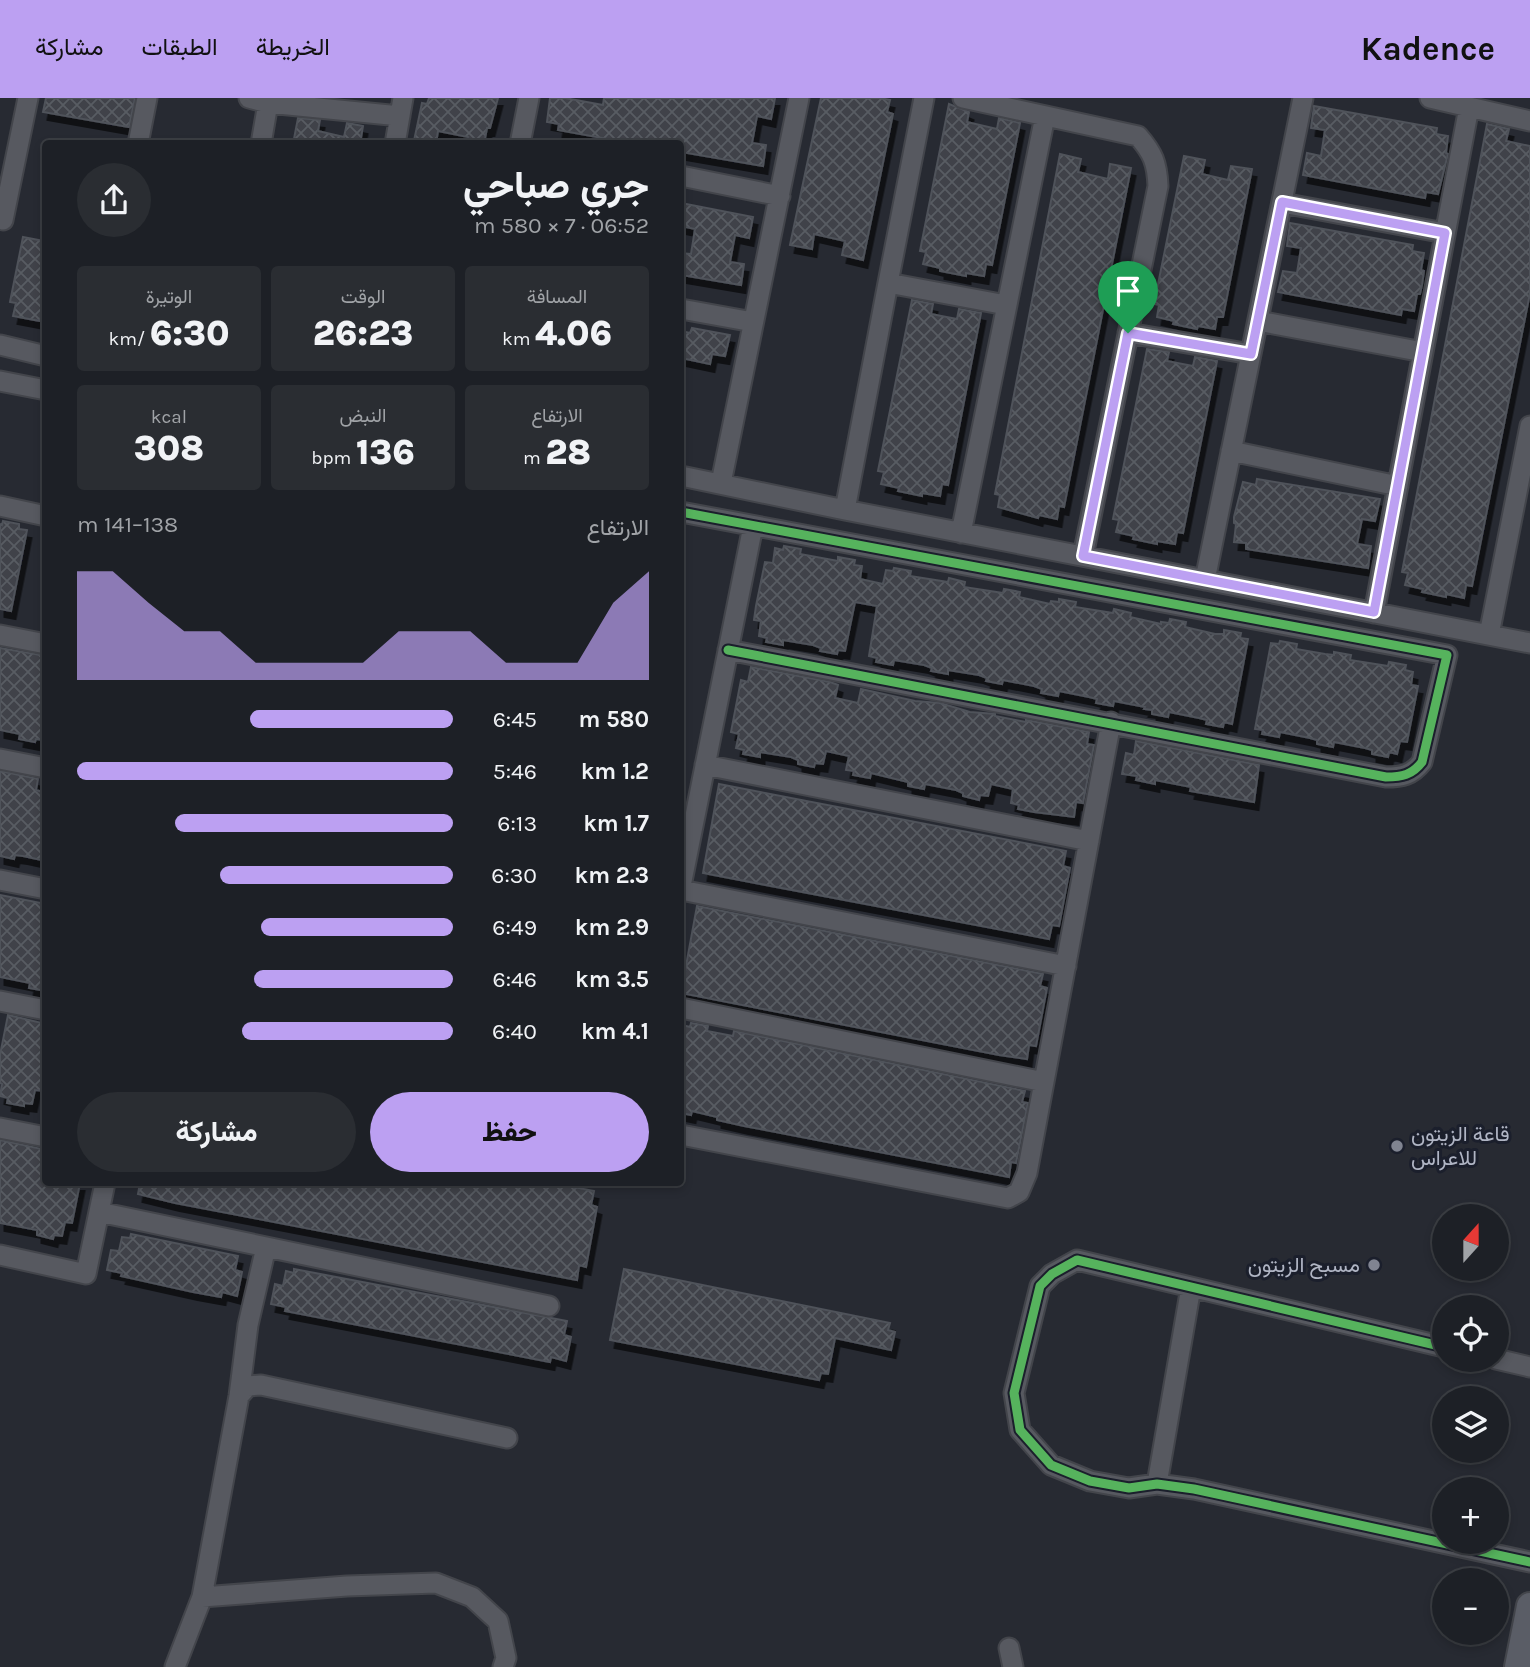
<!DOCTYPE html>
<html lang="ar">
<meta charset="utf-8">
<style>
:root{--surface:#1d2026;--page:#2a2d32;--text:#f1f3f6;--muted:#a0a3a7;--line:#3b3e43;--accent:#bca0f2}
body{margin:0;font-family:Karla,Vazirmatn,sans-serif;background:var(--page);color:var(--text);direction:rtl;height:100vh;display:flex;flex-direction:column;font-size:26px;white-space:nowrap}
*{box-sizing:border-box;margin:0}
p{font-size:23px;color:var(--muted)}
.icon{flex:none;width:38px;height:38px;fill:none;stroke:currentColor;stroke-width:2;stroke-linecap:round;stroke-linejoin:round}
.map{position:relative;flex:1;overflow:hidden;direction:ltr}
.panel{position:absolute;left:42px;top:42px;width:642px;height:1046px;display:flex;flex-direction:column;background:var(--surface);border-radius:7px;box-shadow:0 4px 10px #0003,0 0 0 2px var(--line);direction:rtl}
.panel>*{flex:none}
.needle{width:46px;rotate:21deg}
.controls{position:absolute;left:1432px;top:1106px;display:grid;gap:14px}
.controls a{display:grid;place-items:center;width:77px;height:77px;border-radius:50%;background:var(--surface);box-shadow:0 4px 10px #0003,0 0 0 2px var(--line);font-size:35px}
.pin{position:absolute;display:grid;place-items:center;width:60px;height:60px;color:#fff;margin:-72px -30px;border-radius:50% 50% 50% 0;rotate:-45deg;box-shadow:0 0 7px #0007}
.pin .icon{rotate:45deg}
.round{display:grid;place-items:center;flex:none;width:74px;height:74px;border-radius:37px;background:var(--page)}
.headline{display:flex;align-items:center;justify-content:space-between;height:119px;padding:0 35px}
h1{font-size:38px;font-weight:800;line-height:52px}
.stats{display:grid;grid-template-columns:repeat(3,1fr);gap:10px;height:119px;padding:7px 35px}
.stats div{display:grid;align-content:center;border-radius:7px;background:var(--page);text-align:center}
.stats b{font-size:35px;font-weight:800}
.stats small{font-size:19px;font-weight:400}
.stats p{font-size:19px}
.chart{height:196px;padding:14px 35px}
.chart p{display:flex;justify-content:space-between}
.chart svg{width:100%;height:126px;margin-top:7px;fill:var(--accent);opacity:.7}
.action{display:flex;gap:14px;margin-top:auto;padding:14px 35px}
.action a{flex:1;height:80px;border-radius:42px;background:var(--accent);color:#111;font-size:28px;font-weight:800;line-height:80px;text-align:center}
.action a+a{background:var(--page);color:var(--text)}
ul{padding:0 35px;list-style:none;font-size:23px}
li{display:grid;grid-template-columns:112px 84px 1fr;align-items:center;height:52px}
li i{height:18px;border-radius:9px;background:var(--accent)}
header{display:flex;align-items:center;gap:42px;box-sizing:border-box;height:98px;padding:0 35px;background:var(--accent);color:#111}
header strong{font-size:33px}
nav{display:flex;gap:38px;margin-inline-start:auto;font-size:24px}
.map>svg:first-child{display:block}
</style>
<header>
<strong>Kadence</strong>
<nav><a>الخريطة</a><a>الطبقات</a><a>مشاركة</a></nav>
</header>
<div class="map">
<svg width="1530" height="1569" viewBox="0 0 1530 1569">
<defs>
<pattern id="building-cross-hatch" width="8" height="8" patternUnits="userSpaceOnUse" patternTransform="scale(1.75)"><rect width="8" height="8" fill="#3f4249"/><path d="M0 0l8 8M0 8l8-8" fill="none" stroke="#585b62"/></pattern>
<filter id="shadow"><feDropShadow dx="4.5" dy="8" stdDeviation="0" flood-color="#0009"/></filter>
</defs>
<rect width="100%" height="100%" fill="#272a32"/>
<path fill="url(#building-cross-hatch)" stroke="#4f525a" stroke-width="2" filter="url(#shadow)" d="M46,0H135L129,29L43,14Z
M429,0H498L490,30H487L484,46H467L468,39L438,33L436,46L414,43L422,5L427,6Z
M550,0H565L603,7L604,0H775L771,21L757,18L752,45L766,47L763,68L681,54V46L652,43V46H635L558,32L559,26L547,24Z
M821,0H880L890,2L887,14L893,16L863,162L842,157L845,143L814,136L812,151L790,147Z
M949,6L969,14L967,24L997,31L999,20L1020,25L992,167L986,166L984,178L966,175V178L940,173V170L923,166L926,154L920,153Z
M1314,8L1437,30L1436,36L1448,38L1446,55L1448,56L1438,96L1426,94L1425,100L1303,77L1307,55L1321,58L1325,32L1311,30Z
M298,20L320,22L318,33L344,39L347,25L363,28L360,46H293Z
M1487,26L1509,31L1506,43L1530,48V195L1472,488L1466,487L1464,500L1446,496V499L1422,494L1423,491L1405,487L1408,475L1402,474Z
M1060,56L1081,61L1078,74L1108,81L1110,66L1131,70L1064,409L1059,408L1057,421L1039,417L1038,420L998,409L1000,397L995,396Z
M1184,58L1205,62L1202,76L1228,82L1231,68L1252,71L1223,219H1217L1215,231L1198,228L1197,231L1173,226L1174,223L1157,219L1159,207L1154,206Z
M681,105L753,119L749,140L735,137L730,164L744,166L741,187L681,177V155L691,156L695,131L681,128Z
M1290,125L1413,147L1412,153L1424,155L1421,172L1424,173L1422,187L1420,196H1417L1414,213L1402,211L1401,217L1278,194L1283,173L1297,175L1301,150L1287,148Z
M23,139L44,143L41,157L46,158V196L40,223L13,218L16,205L10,204Z
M912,202L933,206L931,216L957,221L959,211L981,215L948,387L942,386L940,398L922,395V398L898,393L899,390L881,386L884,374L878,373Z
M692,230L730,237L725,258L712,256L710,266L681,260V233L690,235Z
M1147,251L1169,254L1167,263L1193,268L1195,259L1217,263L1183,435L1177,434L1175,446L1157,443V446L1133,441L1134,438L1116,434L1119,422L1113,421Z
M1257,381L1380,401L1375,423L1362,421L1357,446L1371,448L1368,470L1246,451V445L1234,444L1236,426L1234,425V419L1243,384L1256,387Z
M3,423L19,426V431L27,432L11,513L0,511V426L2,427Z
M784,448L801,451L800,456L838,463V459L855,462L854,467L862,468L860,481L883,486L886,472L893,473L894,470L911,473L910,478L948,484L949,480L965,484L964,489L1003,495L1004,491L1020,494L1019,499L1050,506L1051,503L1059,504V501L1076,504L1075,509L1113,515L1114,511L1131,515L1130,519L1161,526V524L1169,525L1170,521L1186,524L1185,529L1215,536H1224V532L1241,535L1240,540L1248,541L1232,626L1224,624L1223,629L1206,626L1207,622L1199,620L1169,614L1168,619L1152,616V612L1144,611L1145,609L1114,603L1113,608L1096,605L1097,601L1089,599L1059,593L1058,598L1041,595L1042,591L1034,588L1003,582L1002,586L986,583L987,580L979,577L948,572V576L931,573L932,570L924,567L894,562L893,567L876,564L877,560L869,558L877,508L855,504L845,553L838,552L837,556L820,553L821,550L813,547L783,542V547L766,544L767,540L759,538L761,523L754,522L756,508L765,464L773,465L775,450L783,452Z
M1280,543L1297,546L1296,551L1325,556L1334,557V554L1351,557L1350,562L1388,568L1389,564L1406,567L1405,572L1413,574L1411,587L1418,588L1407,644L1400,643L1397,656L1389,654L1388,659L1372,656V652L1365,650L1334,644L1333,649L1317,646V642L1310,640L1280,634L1279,639L1262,636L1263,632L1255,631L1271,545L1279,546Z
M0,550L46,558L44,642L36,641L35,644L19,641L20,636L0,632Z
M751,569L830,584L838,587L835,600L858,605L861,591L915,603L940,605L970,614L995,616V618L1026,624V622L1089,634L1087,646L1094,647L1083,705L1076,704L1074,719L1034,714L1018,711L1019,707L1011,705L1013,691L991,686L988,698L980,697L979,702L963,698V695L956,692L925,686L924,691L908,688V684L871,675L870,680L853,677L854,673L846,672L849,658L826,653L823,666L815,665L814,669L798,666V662L791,659L760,654V659L743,656L744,652L736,650L739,636L731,634L741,582L748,584Z
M1136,643L1259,667L1254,704L1190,693L1191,689L1155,682V686L1136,682L1137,678L1122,676L1126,655L1134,657Z
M0,673L38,681L36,692L43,694L40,712H46V763L23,758L15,757L14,761L0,758Z
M719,686L1066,753L1063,768L1070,770L1059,828L1052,827L1049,841L703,775Z
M0,797L46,806V893L29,890L30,885L0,879Z
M697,808L1043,876L1040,888L1047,890L1036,948L1029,947L1027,961L999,957L681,895Z
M8,917L46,926V980L43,993L35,992L32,1006L24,1005V1008L7,1005L8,1000L0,998L2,986L0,985V957Z
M691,925L708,928L707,933L733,938L734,933L1025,993L1022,1004L1028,1005L1016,1065L1011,1064L1009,1079L744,1028L717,1022V1019L692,1013L691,1017L681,1015V936L682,927L690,929Z
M0,1042L46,1052V1085H80L72,1125L65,1124L62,1138L54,1137L53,1141L37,1137V1132L0,1125Z
M140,1085H553L594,1093L591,1107L597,1109L586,1169L579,1167L577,1182L175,1105L138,1096Z
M131,1136L238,1158L235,1172L242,1174L237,1198L222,1194L221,1199L193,1194L121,1178L122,1175L107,1172L111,1152L119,1153L122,1139L130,1140Z
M294,1171L567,1223L564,1237L571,1239L566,1263L551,1259L550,1264L285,1213L286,1209L271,1206L275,1186L283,1188L286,1173L294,1175Z
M624,1171L890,1225L888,1232L895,1234L891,1252L835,1240L828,1276L821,1275L819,1282L610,1242Z"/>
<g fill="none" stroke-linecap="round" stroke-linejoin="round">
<g stroke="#43454b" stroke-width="23">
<path id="minor" d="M249,0L268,5
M924,0L888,185L1006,207
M963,0L1138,38C1153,55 1157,65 1158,88L1083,458
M1430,0L1530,23
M138,46L147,0
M261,46L268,5L400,18
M395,46L403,0
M520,46L529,0
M681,78L780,98
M1282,105L1445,135
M0,121L3,122L28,0
M681,211L753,224
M1258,223L1423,254
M1128,235L1251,256
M0,247L46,258
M0,283L46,292
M1231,353L1398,388
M681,378L845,412L1530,545
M721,385L799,0
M0,408L46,418
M845,412L888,185
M681,414L1447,557L1422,664C1412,677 1402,679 1386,679L728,552
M961,435L1045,18
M1205,482L1303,0
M1374,515L1469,9
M0,537L46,546
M1489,537L1530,328
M0,661L46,670
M705,667L1089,743
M0,782L46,791
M681,788L753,428
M681,792L1066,868
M0,903L46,912
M681,910L1044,984
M0,1030L46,1039
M681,1037L1008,1100L1019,1094L1027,1075L1111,624
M99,1114L549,1208
M0,1157L86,1176L105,1085
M1444,1249L1077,1162L1052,1176L1040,1188L1014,1295L1020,1332L1051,1367L1090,1383L1129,1390L1157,1386L1194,1391L1530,1464
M1496,1261L1530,1269
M239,1298L248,1288L261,1287L507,1340
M1157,1386L1191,1189
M202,1499L347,1488L436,1485L472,1499L498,1523L506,1560L503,1569
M1009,1550L1013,1569
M175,1569L202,1499L239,1298L248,1227L266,1149"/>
</g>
<g stroke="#43454b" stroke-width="30">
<path id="secondary" d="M1518,1569L1530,1508"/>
</g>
<use href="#minor" stroke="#575960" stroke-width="19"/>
<use href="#secondary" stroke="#5a5d66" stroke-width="26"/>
<g stroke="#1b1f2c" stroke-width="13">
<path id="cycleway" d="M681,414L1447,557L1422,664C1412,677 1402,679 1386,679L728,552
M1444,1249L1077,1162L1052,1176L1040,1188L1014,1295L1020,1332L1051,1367L1090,1383L1129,1390L1157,1386L1194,1391L1530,1464"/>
</g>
<use href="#cycleway" stroke="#56b35d" stroke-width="9"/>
</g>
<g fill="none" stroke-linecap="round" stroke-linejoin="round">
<g stroke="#fff" stroke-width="14">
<path id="route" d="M1282,104L1445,135L1374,514L1083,458L1128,235L1251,256Z"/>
</g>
<use href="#route" stroke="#bca0f2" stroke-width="9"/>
</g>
<g fill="#808491" stroke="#1b1f2c" stroke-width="2.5">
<circle cx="1397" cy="1048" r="7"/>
<circle cx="1374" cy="1167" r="7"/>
</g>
<g text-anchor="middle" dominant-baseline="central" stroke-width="6" stroke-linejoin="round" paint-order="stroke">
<g font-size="21" fill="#b0b5c4" stroke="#1b1f2c" text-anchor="start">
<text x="1411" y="1036">قاعة الزيتون<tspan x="1411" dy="24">للاعراس</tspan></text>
<text x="1360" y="1167" text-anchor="end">مسبح الزيتون</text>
</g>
</g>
</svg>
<div class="controls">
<a><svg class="needle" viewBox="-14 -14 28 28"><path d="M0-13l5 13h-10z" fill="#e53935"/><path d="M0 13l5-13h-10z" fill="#a0a3a7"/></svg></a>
<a><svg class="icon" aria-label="locate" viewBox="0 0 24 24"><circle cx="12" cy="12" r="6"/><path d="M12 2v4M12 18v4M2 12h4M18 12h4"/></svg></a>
<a><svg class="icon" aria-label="layers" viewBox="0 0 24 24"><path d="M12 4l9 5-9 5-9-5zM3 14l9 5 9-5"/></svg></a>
<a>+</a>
<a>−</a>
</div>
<div class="pin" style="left:1128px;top:235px;background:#1e9e55"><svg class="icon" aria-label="arrive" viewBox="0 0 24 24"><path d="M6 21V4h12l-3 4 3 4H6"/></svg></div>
<section class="panel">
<div class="headline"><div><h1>جري صباحي</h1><p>06:52 · 7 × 580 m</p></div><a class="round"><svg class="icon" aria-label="share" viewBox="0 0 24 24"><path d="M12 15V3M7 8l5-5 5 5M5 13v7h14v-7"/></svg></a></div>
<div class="stats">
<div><p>المسافة</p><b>4.06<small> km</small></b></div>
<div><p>الوقت</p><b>26:23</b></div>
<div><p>الوتيرة</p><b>6:30<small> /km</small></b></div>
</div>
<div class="stats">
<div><p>الارتفاع</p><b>28<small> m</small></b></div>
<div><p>النبض</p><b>136<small> bpm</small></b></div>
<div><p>kcal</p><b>308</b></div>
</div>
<div class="chart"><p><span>الارتفاع</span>138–141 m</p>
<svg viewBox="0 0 160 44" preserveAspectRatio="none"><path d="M0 44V6L10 6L20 17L30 27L40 27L50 38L60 38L70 38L80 38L90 27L100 27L110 27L120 38L130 38L140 38L150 17L160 6V44z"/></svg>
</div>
<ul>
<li><b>580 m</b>6:45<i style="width:54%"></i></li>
<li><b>1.2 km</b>5:46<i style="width:100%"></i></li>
<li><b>1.7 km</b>6:13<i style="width:74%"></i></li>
<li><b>2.3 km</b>6:30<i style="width:62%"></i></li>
<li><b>2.9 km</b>6:49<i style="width:51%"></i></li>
<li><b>3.5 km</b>6:46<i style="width:53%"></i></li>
<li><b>4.1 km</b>6:40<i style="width:56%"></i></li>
</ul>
<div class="action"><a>حفظ</a><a>مشاركة</a></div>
</section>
</div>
